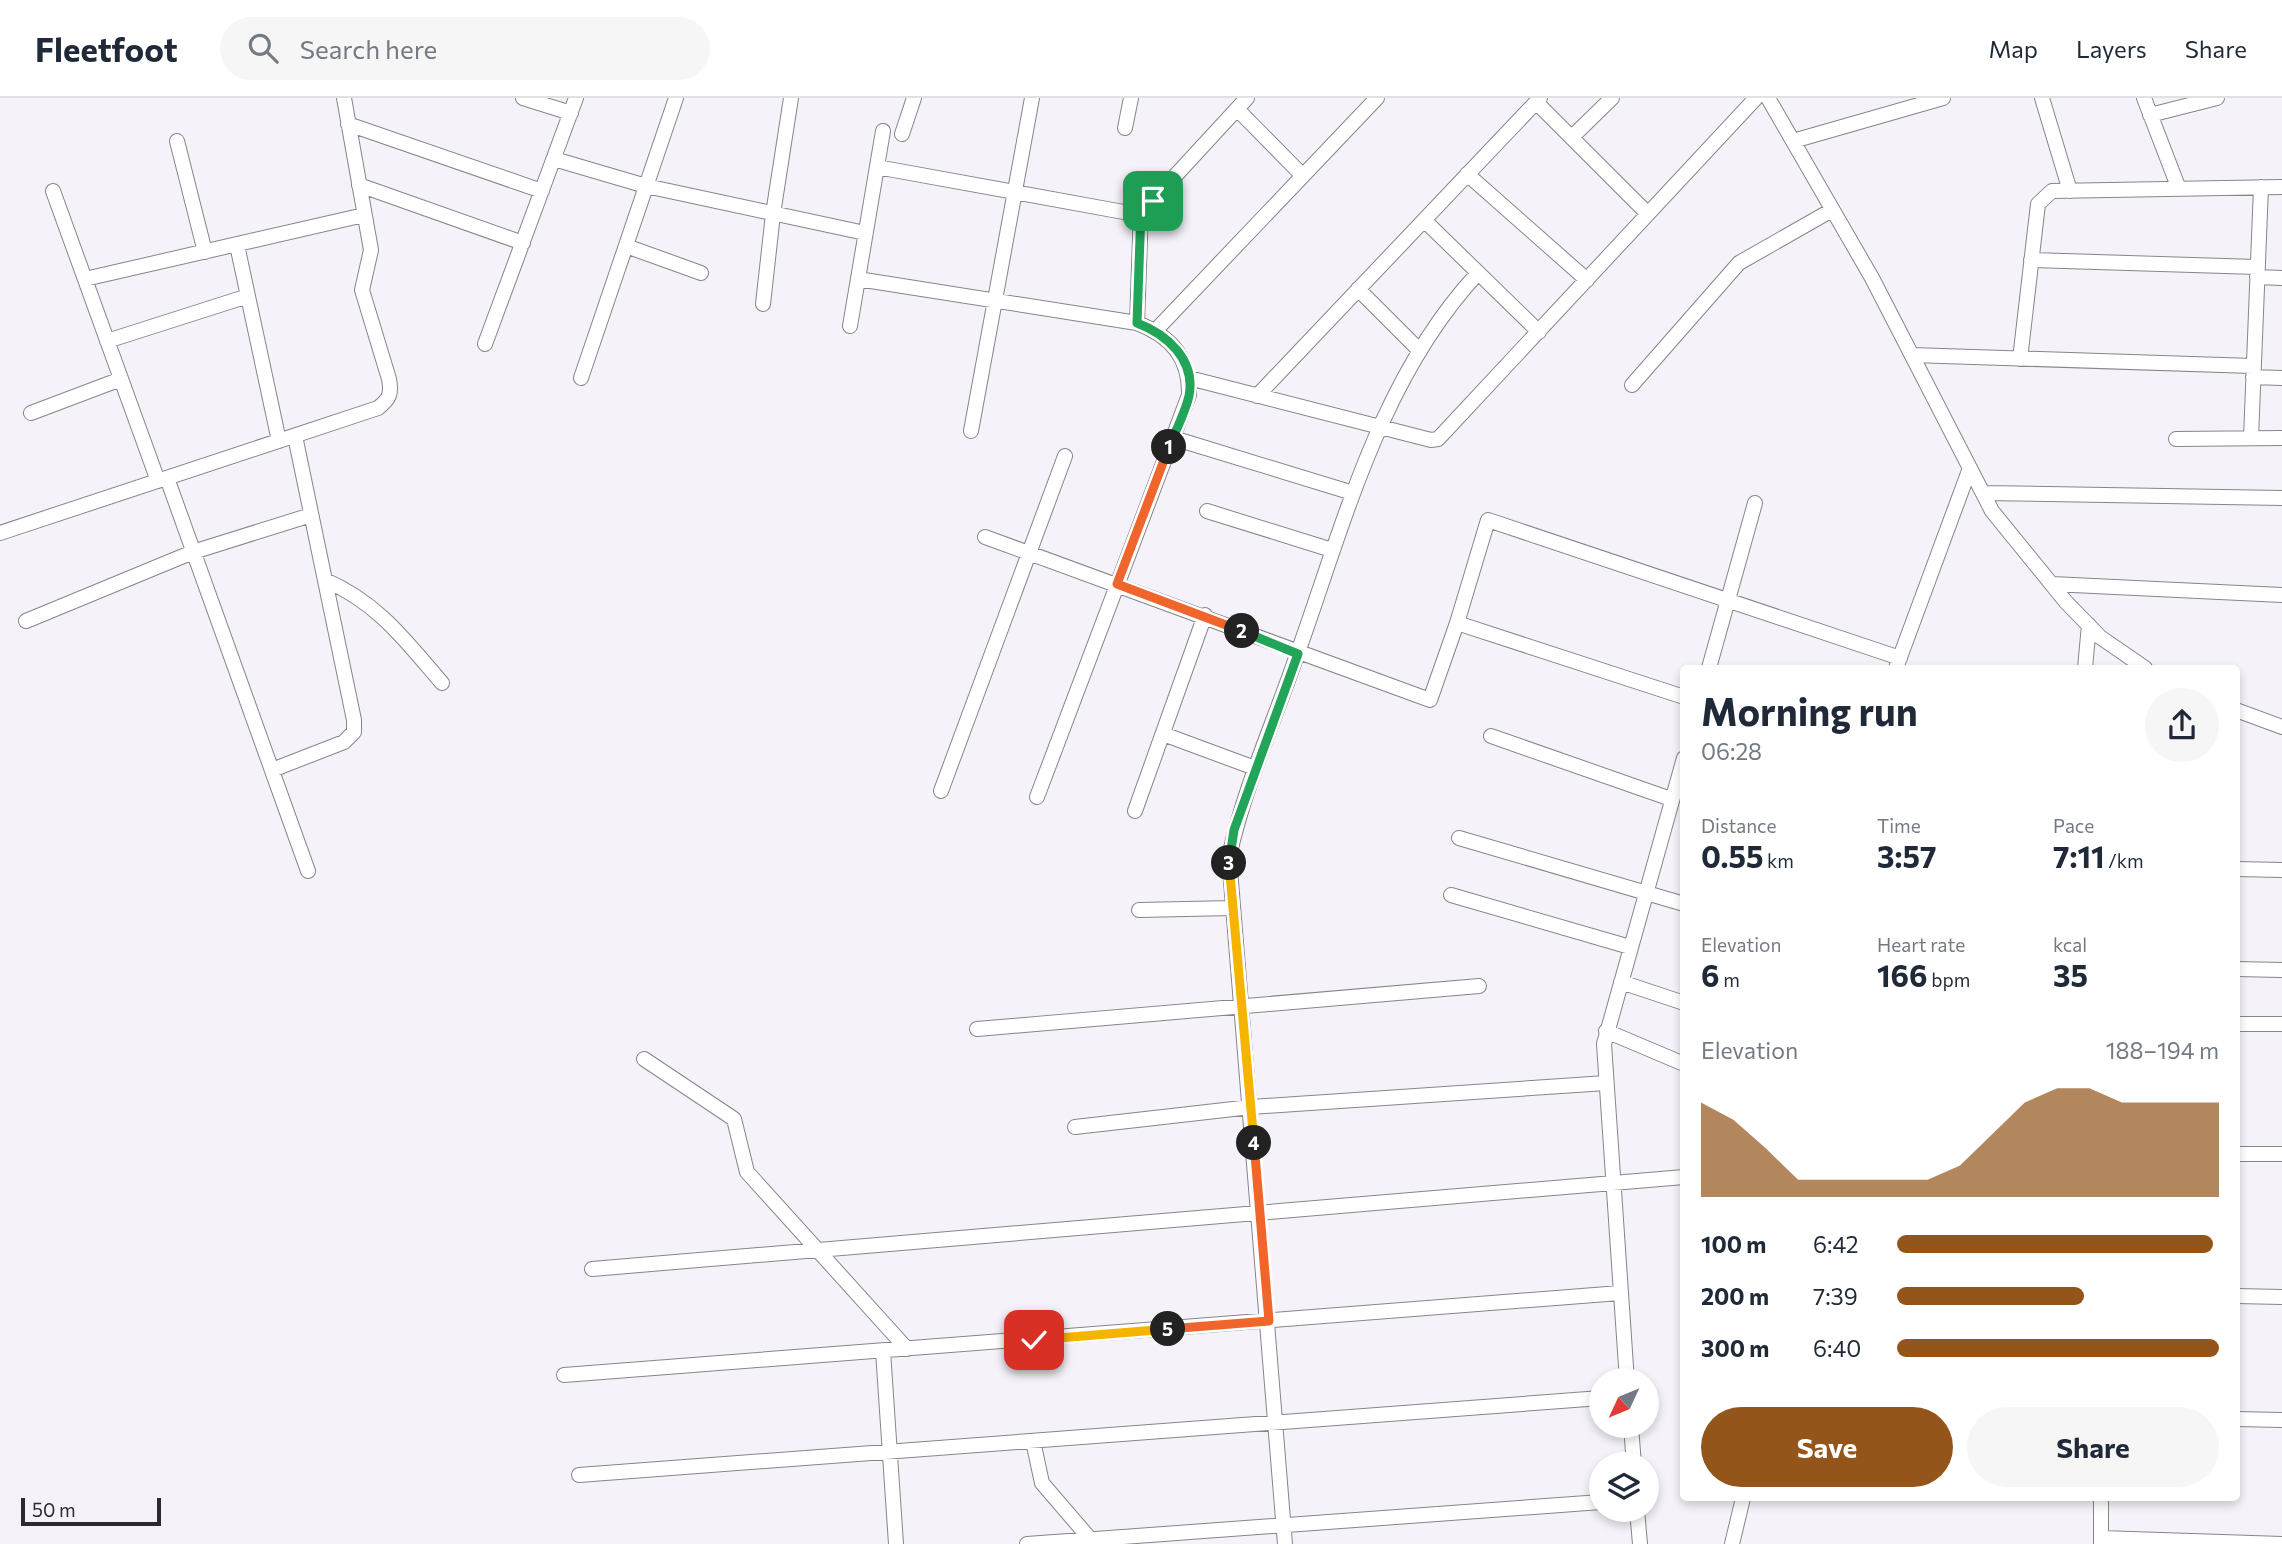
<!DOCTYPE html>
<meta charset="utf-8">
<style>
:root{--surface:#fff;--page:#f6f6f7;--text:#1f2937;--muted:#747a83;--line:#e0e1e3;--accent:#94551b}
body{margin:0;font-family:Commissioner,sans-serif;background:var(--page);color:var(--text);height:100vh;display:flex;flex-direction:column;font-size:26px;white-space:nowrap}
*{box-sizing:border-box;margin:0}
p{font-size:23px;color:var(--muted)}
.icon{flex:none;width:38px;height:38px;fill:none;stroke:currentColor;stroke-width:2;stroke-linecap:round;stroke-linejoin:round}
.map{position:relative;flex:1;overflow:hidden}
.side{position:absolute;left:1680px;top:567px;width:560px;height:836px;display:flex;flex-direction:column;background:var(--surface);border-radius:7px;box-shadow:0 4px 10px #0003}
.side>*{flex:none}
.needle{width:46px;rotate:226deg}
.buttons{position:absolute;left:1589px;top:1270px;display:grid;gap:14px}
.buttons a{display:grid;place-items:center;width:70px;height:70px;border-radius:50%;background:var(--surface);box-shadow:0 4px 10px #0003;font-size:35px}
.scale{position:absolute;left:21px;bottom:18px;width:140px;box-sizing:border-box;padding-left:7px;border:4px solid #2b2a2d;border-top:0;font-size:19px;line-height:24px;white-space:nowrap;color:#2b2a2d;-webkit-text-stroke:5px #f5f2fa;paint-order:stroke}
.pin{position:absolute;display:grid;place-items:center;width:60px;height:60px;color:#fff;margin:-30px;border-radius:14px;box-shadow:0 4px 10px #0006}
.km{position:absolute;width:35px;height:35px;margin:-18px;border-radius:50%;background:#222;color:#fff;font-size:19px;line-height:35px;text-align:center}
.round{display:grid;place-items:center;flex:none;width:74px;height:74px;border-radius:37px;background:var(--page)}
.summary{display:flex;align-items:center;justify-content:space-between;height:119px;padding:0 21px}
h1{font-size:38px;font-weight:700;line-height:52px}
.figures{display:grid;grid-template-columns:repeat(3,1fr);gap:10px;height:119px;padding:7px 21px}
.figures div{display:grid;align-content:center}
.figures b{font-size:30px;font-weight:700}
.figures small{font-size:19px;font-weight:400}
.figures p{font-size:19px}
.chart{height:196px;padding:14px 21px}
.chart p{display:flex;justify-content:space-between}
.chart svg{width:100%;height:126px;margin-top:7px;fill:var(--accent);opacity:.7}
.button{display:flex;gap:14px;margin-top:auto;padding:14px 21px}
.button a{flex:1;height:80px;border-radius:42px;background:var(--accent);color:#fff;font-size:28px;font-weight:700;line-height:80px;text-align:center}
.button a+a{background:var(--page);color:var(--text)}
ul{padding:0 21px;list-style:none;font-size:23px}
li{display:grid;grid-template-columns:112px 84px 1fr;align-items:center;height:52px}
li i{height:18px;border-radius:9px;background:var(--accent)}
header{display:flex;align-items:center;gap:42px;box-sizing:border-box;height:98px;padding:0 35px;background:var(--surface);border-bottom:2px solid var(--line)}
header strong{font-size:33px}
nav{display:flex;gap:38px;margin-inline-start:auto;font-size:24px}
.search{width:490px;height:63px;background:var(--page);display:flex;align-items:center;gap:18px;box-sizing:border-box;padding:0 24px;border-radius:38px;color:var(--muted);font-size:26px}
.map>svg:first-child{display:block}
</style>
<header>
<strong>Fleetfoot</strong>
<div class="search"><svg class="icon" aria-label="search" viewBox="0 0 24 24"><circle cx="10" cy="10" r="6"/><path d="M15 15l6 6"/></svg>Search here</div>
<nav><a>Map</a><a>Layers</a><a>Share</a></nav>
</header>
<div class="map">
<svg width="2282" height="1446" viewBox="0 0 2282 1446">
<rect width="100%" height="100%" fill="#f5f2fa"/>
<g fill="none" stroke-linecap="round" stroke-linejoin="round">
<g stroke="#87848b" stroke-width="16">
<path id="minor" d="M523,0L571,15
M1768,0L1872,180L1992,413L2066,504L2100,539L2145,570
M2042,0L2070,93
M2144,0L2179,91
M1536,4L1648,116
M1237,11L1303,78
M2150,17L2217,0
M348,26L542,93
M1125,30L1131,0
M902,36L914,0
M1572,39L1612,0
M177,43L205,154
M1793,43L1943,0
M554,61L646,88L865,135
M877,69L1129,115L1141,112L1152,103L1247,0
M1467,76L1587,182
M359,87L523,145
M53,93L158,383
M1424,122L1539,234
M237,147L279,343
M626,148L701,175
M2031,162L2257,169
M2257,179L2282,180
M85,181L364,117
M858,181L1137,225C1171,238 1190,260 1189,297L1037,699
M1358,191L1420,253
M763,206L773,116L791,0
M1137,225L1141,112
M850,228L883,33
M1156,232L1377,0
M107,243L248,198
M485,246L576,0
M1912,257L2253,268
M2020,261L2038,106L2052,93L2282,89
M2253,279L2282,280
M581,280L676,0
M1189,280L1431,342L1438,341L1756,0
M1632,287L1739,165L1832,112
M1257,298L1540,0
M31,315L121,281
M971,333L1032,0
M1173,340L1353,395
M2251,340L2261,89
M2176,341L2282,340
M167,380L308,773
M1983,395L2282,400
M1207,413L1332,452
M0,435L378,310C389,301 392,297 389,281L362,192L371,152L344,0
M985,439L1430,602L1457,525L1684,599
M325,482C378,505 405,542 442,585
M2052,486L2282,497
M26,523L193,454L311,417
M1457,525L1488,422L1900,560
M1709,570L1755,405
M1896,570L1970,370
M2085,570L2089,527
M2236,612L2282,629
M1163,636L1255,670
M1491,638L1671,701
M272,672L344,644L354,634V622L295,338
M941,693L1065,358
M1135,713L1205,517
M1459,740L1684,806
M2236,771L2282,772
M1451,797L1630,849
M1139,812L1233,810
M2236,871L2282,872
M1621,884L1684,905
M2236,926H2282
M977,931L1479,888
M1606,933L1684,966
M644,961L734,1021L747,1074L907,1251
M1075,1029L1251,1009L1606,985
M2236,1056H2282
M592,1171L1684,1079
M2236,1198L2282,1199
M883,1253L896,1446
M564,1277L1620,1195
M1627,1283L1604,946L1684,660
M2236,1321L2282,1322
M1631,1328L1634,1367
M1033,1343L1042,1385L1091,1442
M579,1377L1601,1300
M1637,1412L1640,1446
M2101,1440L2282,1446
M1027,1446L1601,1404
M1285,1446L1229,759C1244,690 1274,624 1297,557C1344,426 1380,280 1478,175
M1732,1446L1743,1400
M2101,1446V1400"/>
</g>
<use href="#minor" stroke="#fff" stroke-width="14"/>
</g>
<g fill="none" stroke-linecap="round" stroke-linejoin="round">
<g stroke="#fff" stroke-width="14">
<path id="split-1" d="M1153,103L1141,112L1137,225C1166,236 1196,261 1189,298C1185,315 1176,332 1169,349"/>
</g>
<g stroke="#fff" stroke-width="14">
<path id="split-2" d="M1169,349L1117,486L1242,533"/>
</g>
<g stroke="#fff" stroke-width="14">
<path id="split-3" d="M1229,765L1234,732L1298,556L1242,533"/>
</g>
<g stroke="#fff" stroke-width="14">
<path id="split-4" d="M1229,765L1254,1045"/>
</g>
<g stroke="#fff" stroke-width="14">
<path id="split-5" d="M1168,1231L1269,1223L1254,1045"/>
</g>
<g stroke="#fff" stroke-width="14">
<path id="split-6" d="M1034,1242L1168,1231"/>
</g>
<use href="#split-1" stroke="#22a559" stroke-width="9"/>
<use href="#split-2" stroke="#f0652b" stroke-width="9"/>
<use href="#split-3" stroke="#22a559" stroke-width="9"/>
<use href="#split-4" stroke="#f5b400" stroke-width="9"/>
<use href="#split-5" stroke="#f0652b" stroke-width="9"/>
<use href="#split-6" stroke="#f5b400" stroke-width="9"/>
</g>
</svg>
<div class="buttons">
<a><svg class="needle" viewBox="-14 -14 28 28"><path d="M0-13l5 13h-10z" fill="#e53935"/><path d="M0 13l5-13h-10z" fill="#747a83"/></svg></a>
<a><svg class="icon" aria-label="layers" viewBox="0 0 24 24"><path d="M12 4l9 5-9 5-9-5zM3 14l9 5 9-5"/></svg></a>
</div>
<div class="scale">50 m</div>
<div class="pin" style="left:1153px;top:103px;background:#1e9e55"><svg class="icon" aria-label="arrive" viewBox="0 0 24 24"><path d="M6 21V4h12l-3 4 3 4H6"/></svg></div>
<div class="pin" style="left:1034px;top:1242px;background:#d93025"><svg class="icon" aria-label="check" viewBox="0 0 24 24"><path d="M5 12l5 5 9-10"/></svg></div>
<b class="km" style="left:1169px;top:349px">1</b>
<b class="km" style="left:1242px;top:533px">2</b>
<b class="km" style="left:1229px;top:765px">3</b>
<b class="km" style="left:1254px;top:1045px">4</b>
<b class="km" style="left:1168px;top:1231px">5</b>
<section class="side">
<div class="summary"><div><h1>Morning run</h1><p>06:28</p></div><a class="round"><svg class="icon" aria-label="share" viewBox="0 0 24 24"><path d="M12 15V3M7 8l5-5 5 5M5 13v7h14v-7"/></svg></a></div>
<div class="figures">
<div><p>Distance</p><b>0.55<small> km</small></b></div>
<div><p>Time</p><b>3:57</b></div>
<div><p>Pace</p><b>7:11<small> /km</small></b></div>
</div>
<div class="figures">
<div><p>Elevation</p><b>6<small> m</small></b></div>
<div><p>Heart rate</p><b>166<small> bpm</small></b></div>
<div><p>kcal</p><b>35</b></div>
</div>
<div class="chart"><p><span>Elevation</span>188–194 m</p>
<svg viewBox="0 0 160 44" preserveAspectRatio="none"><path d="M0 44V11L10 17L20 27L30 38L40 38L50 38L60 38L70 38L80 33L90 22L100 11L110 6L120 6L130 11L140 11L150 11L160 11V44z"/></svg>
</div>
<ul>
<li><b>100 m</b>6:42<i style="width:98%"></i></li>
<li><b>200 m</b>7:39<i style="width:58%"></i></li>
<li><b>300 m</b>6:40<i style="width:100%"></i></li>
</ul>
<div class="button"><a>Save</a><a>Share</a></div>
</section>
</div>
